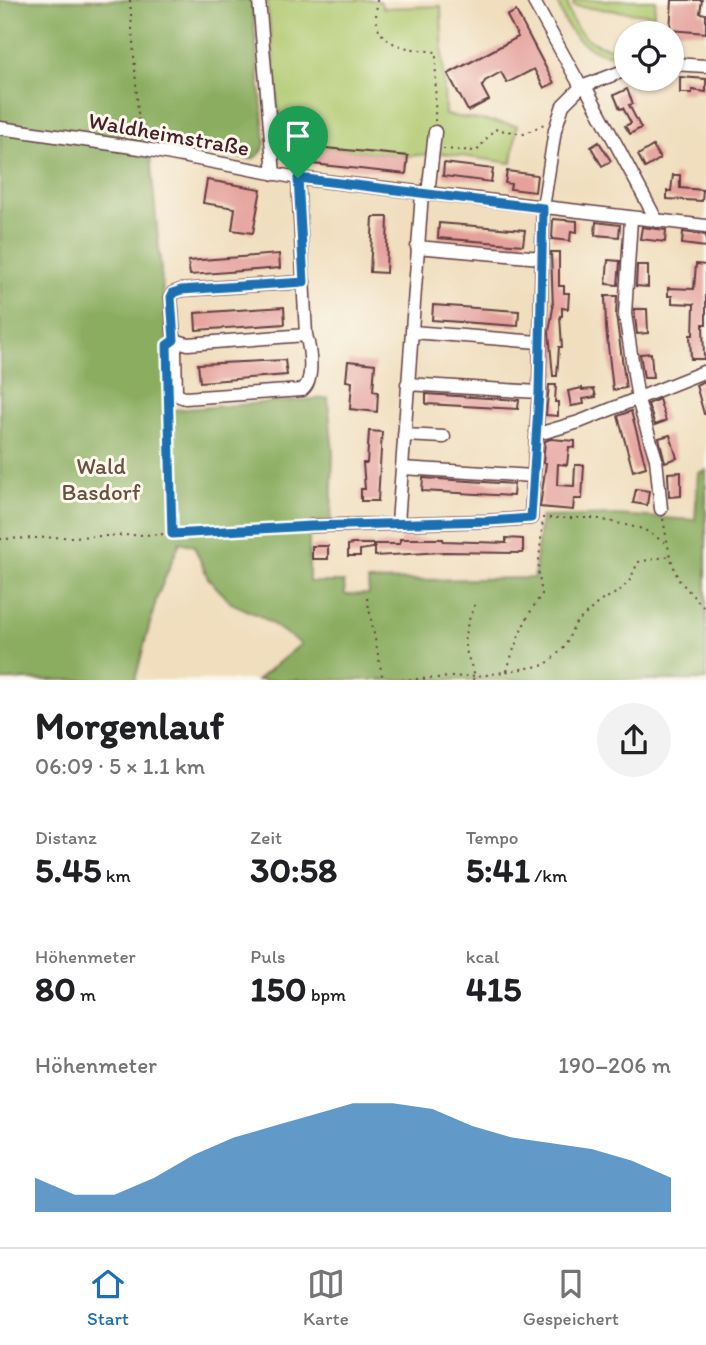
<!DOCTYPE html>
<html lang="de">
<meta charset="utf-8">
<style>
:root{--surface:#fff;--page:#f2f2f2;--text:#202124;--muted:#757577;--line:#e0e0e0;--accent:#1f6fb2}
body{margin:0;font-family:Itim,sans-serif;background:var(--page);color:var(--text);height:100vh;display:flex;flex-direction:column;font-size:26px;white-space:nowrap}
*{box-sizing:border-box;margin:0}
p{font-size:23px;color:var(--muted)}
.icon{flex:none;width:38px;height:38px;fill:none;stroke:currentColor;stroke-width:2;stroke-linecap:round;stroke-linejoin:round}
.map{position:relative;height:680px;overflow:hidden}
.side{display:flex;flex-direction:column;background:var(--surface);flex:1}
.side>*{flex:none}
.controls{position:absolute;left:614px;top:21px;display:grid;gap:14px}
.controls a{display:grid;place-items:center;width:70px;height:70px;border-radius:50%;background:var(--surface);box-shadow:0 2px 5px #0004;font-size:35px}
.pin{position:absolute;display:grid;place-items:center;width:60px;height:60px;color:#fff;margin:-72px -30px;border-radius:50% 50% 50% 0;rotate:-45deg;box-shadow:0 0 7px #0007}
.pin .icon{rotate:45deg}
.round{display:grid;place-items:center;flex:none;width:74px;height:74px;border-radius:37px;background:var(--page)}
.summary{display:flex;align-items:center;justify-content:space-between;height:119px;padding:0 35px}
h1{font-size:38px;font-weight:700;line-height:52px}
.stats{display:grid;grid-template-columns:repeat(3,1fr);gap:10px;height:119px;padding:7px 35px}
.stats div{display:grid;align-content:center}
.stats b{font-size:35px;font-weight:700}
.stats small{font-size:19px;font-weight:400}
.stats p{font-size:19px}
.chart{height:196px;padding:14px 35px}
.chart p{display:flex;justify-content:space-between}
.chart svg{width:100%;height:126px;margin-top:7px;fill:var(--accent);opacity:.7}
.tab-bar{display:flex;justify-content:space-around;align-items:center;height:98px;border-top:2px solid var(--line);background:var(--surface);font-size:19px;color:var(--muted)}
.tab-bar a{display:grid;justify-items:center;gap:4px}
.tab-bar .current{color:var(--accent)}
.map>svg:first-child{display:block}
</style>
<div class="map">
<svg width="706" height="680" viewBox="0 0 706 680">
<rect width="100%" height="100%" fill="#fbf7ec"/>
<filter id="ink" filterUnits="userSpaceOnUse"><feTurbulence type="fractalNoise" baseFrequency=".0143" numOctaves="2"/><feDisplacementMap in="SourceGraphic" scale="14" xChannelSelector="R" yChannelSelector="G"/><feConvolveMatrix kernelMatrix="1 2 1 2 8 2 1 2 1" color-interpolation-filters="sRGB"/></filter>
<filter id="wash" filterUnits="userSpaceOnUse"><feTurbulence type="fractalNoise" baseFrequency=".00686" numOctaves="4" result="noise"/><feDisplacementMap in="SourceGraphic" scale="28" xChannelSelector="R" yChannelSelector="G"/><feGaussianBlur stdDeviation="1.57" result="paint"/><feColorMatrix in="noise" values="0 0 0 0 0 0 0 0 0 0 0 0 0 0 0 0 0 1.4 0 .05"/><feComposite in="paint" operator="in"/></filter>
<g filter="url(#wash)">
<rect width="100%" height="100%" fill="#f0debe"/>
<path fill="#afc96e" stroke="#7c744c" stroke-width="2" d="M267,0H373L380,1L383,8L441,6L445,115L517,125L512,163L440,153L408,156L315,147L312,144L314,119L279,116Z
M558,0H567C570,31 595,53 626,47V54C592,60 563,33 558,0Z
M574,0H656L654,15L573,6Z"/>
<path fill="#8bad61" stroke="#6a6646" stroke-width="2" d="M0,0H252L265,142C264,152 259,157 250,159L149,143L174,410L328,398L333,454L331,521L309,523V582H344L345,595L369,594L368,581L534,578L541,517L615,515L695,520L698,473L706,470V680H257L301,644L262,617L231,603L208,578L194,546L180,542L157,597L135,680H0Z"/>
<g id="blocks">
<path fill="#e5a29d" d="M672,0H702L700,13L706,14V33L670,30Z
M516,11L554,83L544,88L534,69L507,83L501,72L485,81L482,87L489,100L468,111L448,74L518,37L507,16Z
M680,77L706,79V92L692,90V93H680Z
M627,89L633,104L629,105L641,128L630,134L625,126L631,123L623,108L620,109L614,95Z
M599,142L611,161L602,166L591,147Z
M653,146L660,159L645,168L638,155Z
M315,147L408,156L406,174L313,164Z
M444,163L493,169L491,182L443,176Z
M507,171L537,175L535,192L510,189L511,184L505,183Z
M673,175H680V188L703,190L702,201L667,199V191H671Z
M207,180L261,189L253,233L232,230L235,208L203,203Z
M373,217H388L386,273L370,272Z
M553,219L577,221V232L571,231L570,241L552,239Z
M596,222L620,225L619,237L595,235Z
M439,223L525,230L523,245L438,238Z
M642,227L666,230L665,242L640,239Z
M683,232L706,235V247L682,244Z
M551,252H559V286H564V293H569L568,309L562,308V316H560L562,347H559L557,376H553L549,332L553,308Z
M279,254L280,268L190,275L188,261Z
M608,260L620,261L618,285L606,284Z
M696,264L706,265V324H703L704,359H691L690,335H693L694,304L672,303V296H668V288L694,289Z
M637,265H648V287L636,286Z
M605,296H617L616,315L626,388L613,390L606,328Z
M433,305L519,311L518,326L432,320Z
M284,307L285,324L196,330L195,313Z
M634,309H647L648,333L637,334Z
M651,353L653,378H644L640,354Z
M285,360L287,375L200,382L198,364Z
M348,361L375,364L373,391L378,392L377,412L350,409L352,382L346,381Z
M706,380V414H704L696,385Z
M549,385H556L555,402H558V416L546,415Z
M582,388V390L594,389L596,397L583,399L584,404L571,406L568,391Z
M426,394L519,400L518,409L426,404Z
M659,399L666,421L655,425L648,404Z
M631,411L646,467L633,471L618,416Z
M369,431L382,432L378,501H361V489H365L363,463H367Z
M670,435L677,458L665,462L659,438Z
M551,439L575,441V448L569,447L567,465L558,464L557,485L574,486L575,465H584L582,499H574L573,510L540,507L546,463H543L545,441Z
M681,472V496L669,497L668,473Z
M423,478L514,484L513,496L422,491Z
M636,489L649,491L647,505L633,503Z
M506,538L523,539V553L443,552L375,556V544H400V539H443V541L506,543Z
M352,544H373V548L360,550V556H348V545Z
M312,546H328V559H312Z"/>
</g>
</g>
<g filter="url(#ink)">
<use href="#blocks" fill-opacity="0" stroke="#633c41" stroke-width="2"/>
<g fill="none" stroke-linecap="round" stroke-linejoin="round">
<g stroke="#633c41" stroke-width="15">
<path id="minor" d="M259,0L274,174
M533,0L581,87
M672,64L706,66
M585,86L657,221
M0,128L140,148L298,178L706,226
M298,178L306,335L188,344L174,340L171,297L173,293L181,290L304,282
M428,194L435,132
M631,219L625,314L638,400L656,459L661,509
M417,247L541,258
M412,332L539,342
M178,343L175,350L176,392L179,396L185,398L302,390C315,381 310,349 306,335
M407,384L539,392
M536,432H545L579,422L706,371
M404,435L444,437
M402,468L534,476
M398,523L422,193
M311,526L488,521L531,518L539,392L543,208L555,130L563,105L581,87L626,70"/>
</g>
<path stroke="#633c41" stroke-width="2" stroke-dasharray="2 5" stroke-linecap="butt" d="M130,0L140,139
M377,0C377,7 375,16 377,23C382,49 416,49 436,52L435,121
M443,149L477,151L494,129L524,134L546,123
M168,400L172,534
M542,518H595L643,529L669,545
M663,519L670,556L678,579L706,610
M0,539L172,534L300,526
M367,598L383,680
M507,671C515,643 525,617 542,594L538,571L543,518
M402,680L486,675L545,665L565,647L574,625L599,602L618,592L629,582L638,562L670,556
M473,680L475,675C460,640 463,636 476,601"/>
<use href="#minor" stroke="#fff" stroke-width="12"/>
</g>
</g>
<g fill="none" stroke-linecap="round" stroke-linejoin="round" filter="url(#ink)">
<g stroke="#fff" stroke-width="14">
<path id="route" d="M298,178L543,208L539,392L531,518L488,521L311,526L172,534L167,345L174,340L171,297L173,293L181,290L304,282Z"/>
</g>
<use href="#route" stroke="#1f6fb2" stroke-width="9"/>
</g>
<g text-anchor="middle" dominant-baseline="central" stroke-width="6" stroke-linejoin="round" paint-order="stroke">
<g font-size="23" fill="#4a1f2b" stroke="#fbf7ec">
<text transform="translate(169 134) rotate(10)">Waldheimstraße</text>
</g>
<g font-size="23" fill="#68523f" stroke="#fbf7ec">
<text x="101" y="466">Wald<tspan x="101" dy="26">Basdorf</tspan></text>
</g>
</g>
</svg>
<div class="controls">
<a><svg class="icon" aria-label="locate" viewBox="0 0 24 24"><circle cx="12" cy="12" r="6"/><path d="M12 2v4M12 18v4M2 12h4M18 12h4"/></svg></a>
</div>
<div class="pin" style="left:298px;top:178px;background:#1e9e55"><svg class="icon" aria-label="arrive" viewBox="0 0 24 24"><path d="M6 21V4h12l-3 4 3 4H6"/></svg></div>
</div>
<section class="side">
<div class="summary"><div><h1>Morgenlauf</h1><p>06:09 · 5 × 1.1 km</p></div><a class="round"><svg class="icon" aria-label="share" viewBox="0 0 24 24"><path d="M12 15V3M7 8l5-5 5 5M5 13v7h14v-7"/></svg></a></div>
<div class="stats">
<div><p>Distanz</p><b>5.45<small> km</small></b></div>
<div><p>Zeit</p><b>30:58</b></div>
<div><p>Tempo</p><b>5:41<small> /km</small></b></div>
</div>
<div class="stats">
<div><p>Höhenmeter</p><b>80<small> m</small></b></div>
<div><p>Puls</p><b>150<small> bpm</small></b></div>
<div><p>kcal</p><b>415</b></div>
</div>
<div class="chart"><p><span>Höhenmeter</span>190–206 m</p>
<svg viewBox="0 0 160 44" preserveAspectRatio="none"><path d="M0 44V32L10 38L20 38L30 32L40 24L50 18L60 14L70 10L80 6L90 6L100 8L110 14L120 18L130 20L140 22L150 26L160 32V44z"/></svg>
</div>
</section>
<nav class="tab-bar">
<a class="current"><svg class="icon" aria-label="home" viewBox="0 0 24 24"><path d="M3 11l9-7 9 7M6 9v11h12V9"/></svg>Start</a>
<a><svg class="icon" aria-label="map" viewBox="0 0 24 24"><path d="M3 6l6-2 6 2 6-2v14l-6 2-6-2-6 2zM9 4v14M15 6v14"/></svg>Karte</a>
<a><svg class="icon" aria-label="saved" viewBox="0 0 24 24"><path d="M7 4h10v16l-5-4-5 4z"/></svg>Gespeichert</a>
</nav>
